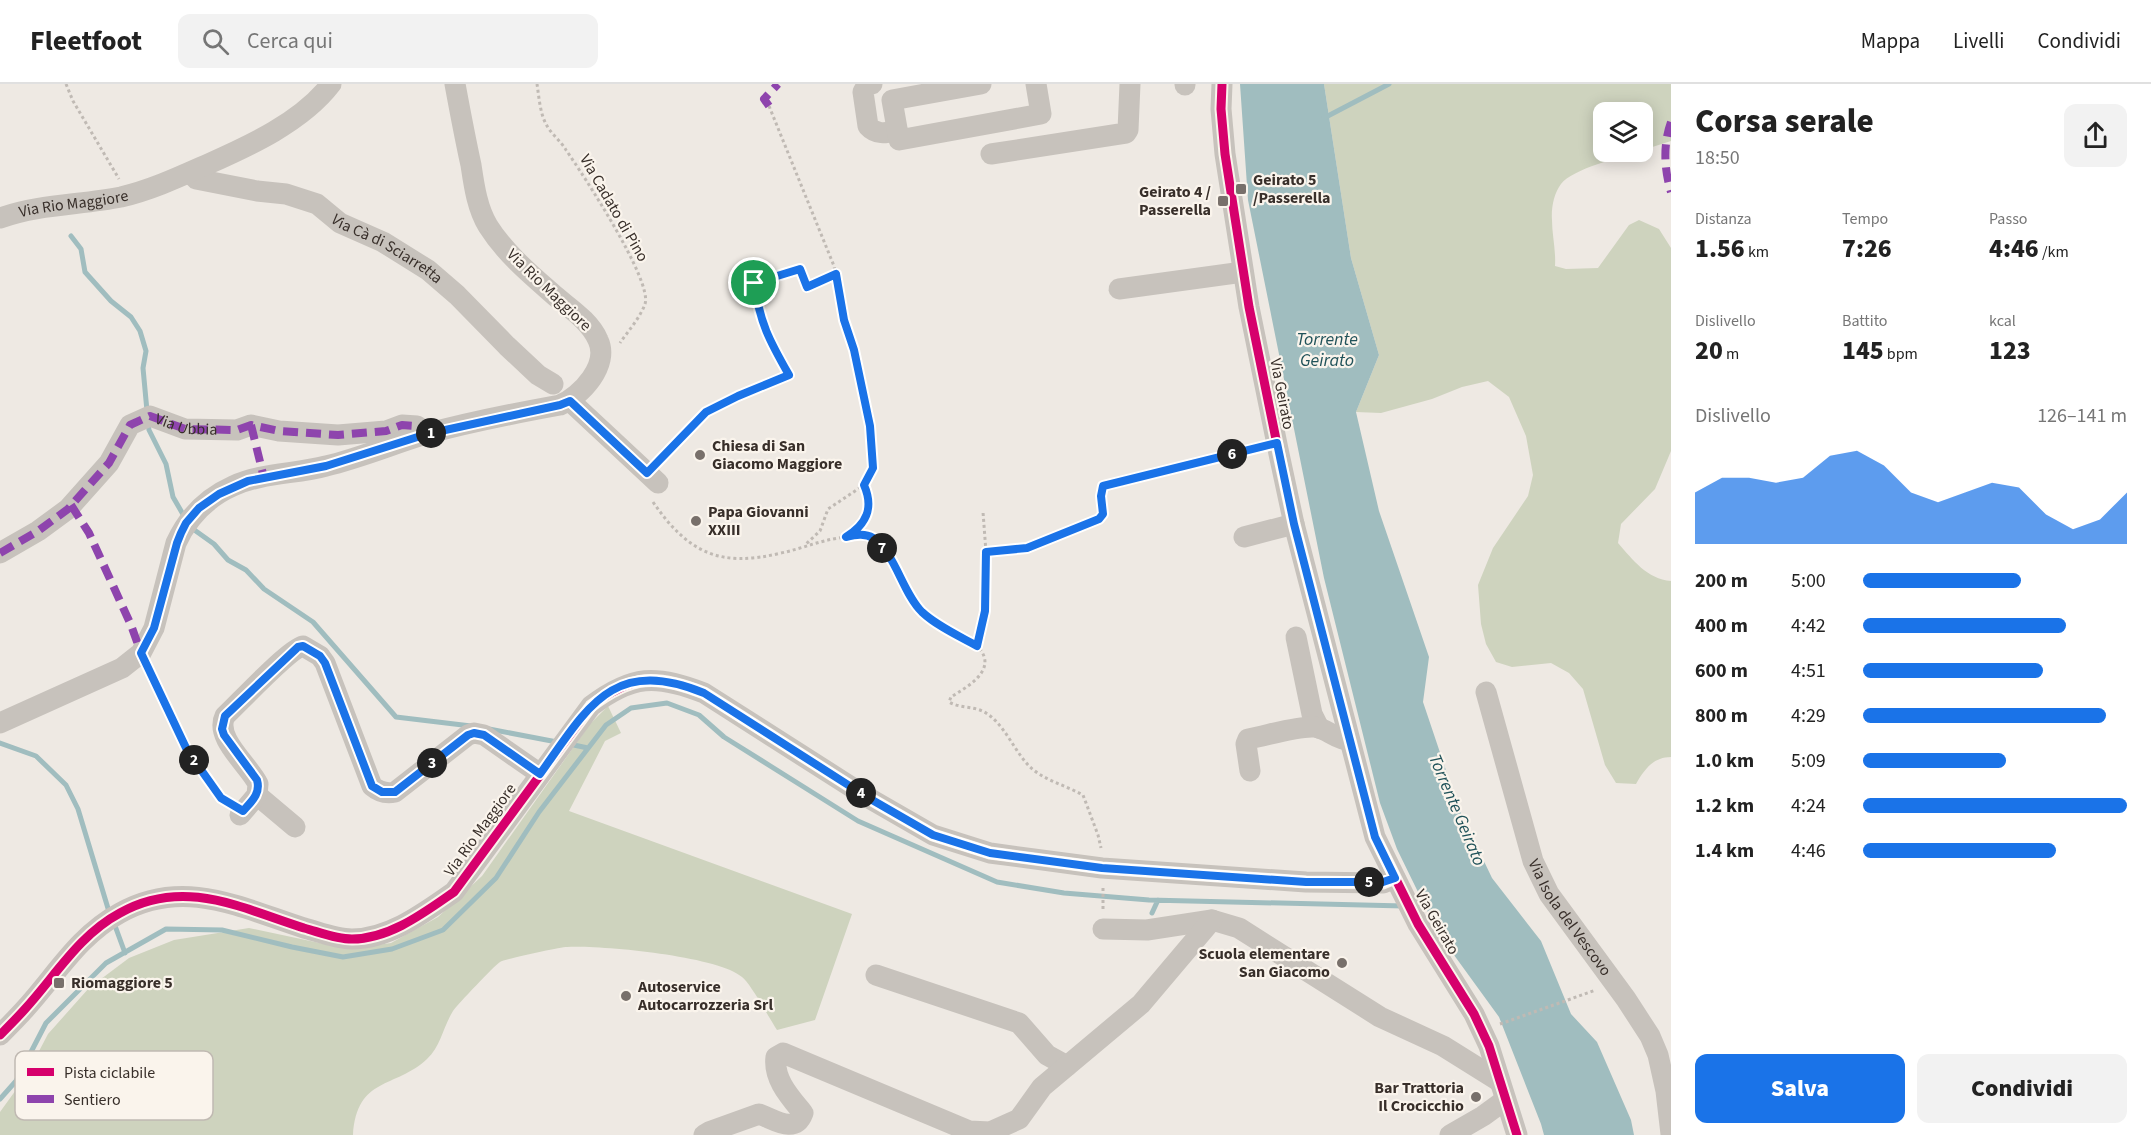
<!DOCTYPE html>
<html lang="it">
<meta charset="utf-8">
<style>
:root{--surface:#fff;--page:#f2f2f2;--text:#222;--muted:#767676;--line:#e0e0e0;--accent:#1a73e8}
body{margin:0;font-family:"Source Sans 3",sans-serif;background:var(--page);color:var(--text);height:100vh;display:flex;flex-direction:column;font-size:22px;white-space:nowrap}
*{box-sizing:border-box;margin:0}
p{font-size:20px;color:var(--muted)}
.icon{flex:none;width:33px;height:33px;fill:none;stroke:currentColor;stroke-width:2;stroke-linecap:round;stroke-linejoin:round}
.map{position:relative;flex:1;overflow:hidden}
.details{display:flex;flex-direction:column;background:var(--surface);width:480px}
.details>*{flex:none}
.fabs{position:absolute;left:1593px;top:18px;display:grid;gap:12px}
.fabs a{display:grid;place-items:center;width:60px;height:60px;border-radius:12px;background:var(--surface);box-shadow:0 3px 15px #0003;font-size:30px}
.pin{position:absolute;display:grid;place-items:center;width:51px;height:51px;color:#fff;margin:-26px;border:3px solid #fff;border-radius:50%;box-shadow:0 2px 6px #0007}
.km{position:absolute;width:30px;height:30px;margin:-15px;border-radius:50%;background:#222;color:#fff;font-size:16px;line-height:30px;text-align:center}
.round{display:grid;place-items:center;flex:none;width:63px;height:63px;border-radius:12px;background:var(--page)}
.summary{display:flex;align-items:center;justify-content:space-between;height:102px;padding:0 24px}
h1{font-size:33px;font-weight:800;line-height:45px}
.figures{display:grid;grid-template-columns:repeat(3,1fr);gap:9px;height:102px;padding:6px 24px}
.figures div{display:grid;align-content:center}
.figures b{font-size:26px;font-weight:800}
.figures small{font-size:16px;font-weight:400}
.figures p{font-size:16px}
.chart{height:168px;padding:12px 24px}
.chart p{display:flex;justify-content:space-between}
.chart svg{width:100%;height:108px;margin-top:6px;fill:var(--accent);opacity:.7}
.action{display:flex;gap:12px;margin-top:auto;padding:12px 24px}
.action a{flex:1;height:69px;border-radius:12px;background:var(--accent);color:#fff;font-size:24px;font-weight:800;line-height:69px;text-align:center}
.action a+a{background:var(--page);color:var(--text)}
ul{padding:0 24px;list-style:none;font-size:20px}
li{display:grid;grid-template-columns:96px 72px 1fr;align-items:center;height:45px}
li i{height:15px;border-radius:8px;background:var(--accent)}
header{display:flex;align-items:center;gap:36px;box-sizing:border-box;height:84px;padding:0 30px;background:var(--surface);border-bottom:2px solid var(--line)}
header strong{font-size:28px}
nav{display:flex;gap:33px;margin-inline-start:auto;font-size:21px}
.search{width:420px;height:54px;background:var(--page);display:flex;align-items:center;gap:15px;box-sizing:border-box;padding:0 21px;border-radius:12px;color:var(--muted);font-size:22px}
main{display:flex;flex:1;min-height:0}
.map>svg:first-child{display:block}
</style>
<header>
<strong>Fleetfoot</strong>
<div class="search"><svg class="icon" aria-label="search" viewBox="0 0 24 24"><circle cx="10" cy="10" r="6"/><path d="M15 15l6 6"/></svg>Cerca qui</div>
<nav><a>Mappa</a><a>Livelli</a><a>Condividi</a></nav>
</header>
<main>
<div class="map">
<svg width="1671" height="1051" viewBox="0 0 1671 1051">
<rect width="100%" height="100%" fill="#eee9e3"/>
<path fill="#ced3be" d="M1324,0H1671V57L1643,66L1642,28H1604V68H1639C1621,73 1572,85 1561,100C1554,109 1551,124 1552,136C1552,151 1556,166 1555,182L1566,185L1598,184L1629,141L1639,136L1659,145L1671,164V367L1655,405L1621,440L1618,459C1633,476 1647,495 1671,497V673C1653,673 1644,686 1636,700L1616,699L1605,681L1583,605L1569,589L1551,579L1512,583L1496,578L1486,560L1481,540L1478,501L1493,464L1528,412L1533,391L1526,352L1509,313L1488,297L1462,303L1432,315L1381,329L1356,328L1379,271L1351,174Z
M608,622L621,649L605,657L569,727L852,830L815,936L777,946C769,934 751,900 742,893C718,872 600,861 567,863C560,863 505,875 500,878C495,881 457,921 453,927C443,943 441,962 427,975C395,1005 357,992 353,1051H0V1028L26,992L48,950L89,904L129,874L174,856L249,844L348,865L391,859L438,833L482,792L590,640Z"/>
<path fill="#a0bdbf" d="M1240,0H1324L1351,174L1379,271L1356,328L1379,427L1429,573L1423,618L1459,725L1492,794L1541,857L1571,930L1597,958L1631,1036L1634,1051H1544L1541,1040L1499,933L1438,849L1397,765L1380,719L1324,494L1248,116Z"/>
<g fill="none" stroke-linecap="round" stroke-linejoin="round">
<path stroke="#a0bdbf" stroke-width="5" d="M1324,34L1389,0
M71,152L81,165L85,188L111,217L131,233L140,247L146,267L143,284L147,327
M148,339L149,346L166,380L173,413L184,432
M193,445L214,460L228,476L246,486L264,505L313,538L396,633L471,642
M489,645L557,658
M0,659L36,672L66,701L78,725L110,831
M569,660L588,664
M1152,829L1158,816
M114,839L125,869
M0,1015L16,997L46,939L106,879L166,845L222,846L292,863L343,873L392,865L443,846L496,794L539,728L606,641L631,624L667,619L699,631L724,653L858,737L997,798L1064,809L1149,816L1404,822"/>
<path stroke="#c0bab4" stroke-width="3" stroke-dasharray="3 3" stroke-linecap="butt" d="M66,0L73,17L119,95
M537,0C539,13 540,29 546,40C551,50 561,57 566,66C582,89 653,197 645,220C640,234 628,247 620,259
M769,22L834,182L845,236L865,314L870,342L873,384L864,401L828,425L820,447L806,460
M660,374L706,328L738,312L789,291C769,256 760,239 754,199L800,185L807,203L836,190
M653,418C688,469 720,484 781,469C801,465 818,457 839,454C849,452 860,449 870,453C889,461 904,507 918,524C933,541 960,553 979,564C998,586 967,603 951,613L949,618C961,625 976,621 989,631C1006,644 1014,666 1029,682C1043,696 1065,701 1083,711L1098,751L1101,764
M848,452C867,440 873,422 864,401
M986,468L1027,464L1099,435L1103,430L1101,412L1103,402L1260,364
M977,563L985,527L986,468L983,428
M149,587L187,666L215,707L226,718
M1103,804V827
M1500,940L1596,906"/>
<g stroke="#c7c2bc" stroke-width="21">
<path d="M872,0L867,1L863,8L868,42C876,51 886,49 897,47"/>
<path d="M981,0L892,16L899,56L1041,30L1036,0"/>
<path d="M1185,0V1"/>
<path d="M1222,0L1221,25L1225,70L1249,223L1279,370L1294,440L1375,753L1418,840L1474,930L1489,962L1517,1051"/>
<path d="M991,70L1126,49L1128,46L1130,0"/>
<path id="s1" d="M191,88L196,95L257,107L286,110L317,120L340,139L383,158L428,186L457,211L507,262L538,291L553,300"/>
<path id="s2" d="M0,134C39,120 81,121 121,113C151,106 179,93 206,81C249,62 302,38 331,0"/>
<path d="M1119,205L1243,188"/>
<path d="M570,317L658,399"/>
<path d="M1244,453L1294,440"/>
<path d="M0,469L38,447L68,425L109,379L130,341L150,332L185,345L237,346L251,341L279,347L338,351L386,347L402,341L417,342L427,350"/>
<path d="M1296,553L1312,630L1319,644"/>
<path id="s3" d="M1486,608L1533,777L1549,810L1626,915L1650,952L1658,971L1666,1007L1671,1050"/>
<path d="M0,639L122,584L141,569L154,544L176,459C188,433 206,414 233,402C261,389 296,390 326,382C360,374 393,360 426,350C470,338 516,329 560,321C581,312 610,281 598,256C590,237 569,224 554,211C530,190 505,169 488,142C477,124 474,101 471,81C465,54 460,27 455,0"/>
<path d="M1250,687L1246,660L1248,655C1266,652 1296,642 1314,643C1327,644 1336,656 1349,656"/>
<path d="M257,711L295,743"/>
<path d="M240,731L257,711L258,700C249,681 214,654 225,632C239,619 289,565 303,562L320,572L325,579L372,702C379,708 386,710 395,708L468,651L474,649L484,651L540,690"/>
<path d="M1103,845L1147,846L1212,836L1239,844L1380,933L1443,962L1499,997"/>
<path d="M876,891L1019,939L1047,971L1067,982"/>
<path d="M0,951C8,943 17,934 25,925C56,891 79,851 120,829C184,793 241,824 304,844C319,848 336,855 352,855C390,855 425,828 454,808L591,622C632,591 656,590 704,609L867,713L933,751L990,769L1102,784L1306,798L1383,799L1395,794"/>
<path d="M704,1051L709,1048L759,1030C774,1035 795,1051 803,1029C790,1013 773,995 776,973L783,969L969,1047L990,1048L1019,1035L1042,1003L1141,920L1212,836"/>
<path d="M1450,1051L1483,1032L1505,1016"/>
</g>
<g stroke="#8e44ad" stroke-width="8" stroke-dasharray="15 8" stroke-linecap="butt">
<path d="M769,22L764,15L778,0"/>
<path d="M1671,38C1663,60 1664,85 1671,108"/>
<path d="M251,341L264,394"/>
<path d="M71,421L89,449L131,541L141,569"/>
<path id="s4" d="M0,469L38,447L68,425L109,379L130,341L150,332L185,345L237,346L251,341L279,347L338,351L386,347L402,341L417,342L427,350"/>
</g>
<g stroke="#faf4ec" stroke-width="13">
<path id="cycleway" d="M1222,0L1221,25L1225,70L1249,223L1279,370L1294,440L1375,753L1418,840L1474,930L1489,962L1517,1051
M0,951C8,943 17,934 25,925C56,891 79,851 120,829C184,793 241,824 304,844C319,848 336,855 352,855C390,855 425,828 454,808L591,622C632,591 656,590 704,609L867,713L933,751L990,769L1102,784L1306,798L1383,799L1395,794"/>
</g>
<use href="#cycleway" stroke="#d6006c" stroke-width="9"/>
</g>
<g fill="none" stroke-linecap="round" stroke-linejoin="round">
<g stroke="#fff" stroke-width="12">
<path id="route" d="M800,185L807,203L836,190L844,236L854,266L870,342L873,384L864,401C874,424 867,440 846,453C855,451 865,449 873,454C896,470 902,508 922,528C937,542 959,552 977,562L985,527L986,468L1027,464L1099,435L1103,430L1101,412L1103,402L1277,359L1294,440L1375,753L1395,794L1383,798H1306L1102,784L990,769L933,751L867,713L704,609C612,572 588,623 540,690L484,651L474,649L468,651L395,708H382L372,702L325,579L320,572L303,562L298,563L225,632L222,645L224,651L257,696C261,710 251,718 243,727L221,714L187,666L141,569L154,544L177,459L181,449L186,439L199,424L219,410L248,397L326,382L427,350L560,321L570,317L647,389L706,328L738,312L789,291C769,256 760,239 754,199Z"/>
</g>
<use href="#route" stroke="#1a73e8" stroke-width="8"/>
</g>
<g fill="#78706b" stroke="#faf4ec" stroke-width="2">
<rect x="1235" y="99" width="12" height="12" rx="3"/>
<rect x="1217" y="111" width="12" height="12" rx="3"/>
<circle cx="700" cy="371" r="6"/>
<circle cx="696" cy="437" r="6"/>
<circle cx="1342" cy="879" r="6"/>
<rect x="53" y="893" width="12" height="12" rx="3"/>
<circle cx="626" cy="912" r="6"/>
<circle cx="1476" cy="1013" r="6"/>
</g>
<g text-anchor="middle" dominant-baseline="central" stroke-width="4.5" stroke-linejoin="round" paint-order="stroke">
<g font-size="16" font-weight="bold" fill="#382f2a" stroke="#faf4ec" text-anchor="start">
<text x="1253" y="96">Geirato 5<tspan x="1253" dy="18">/Passerella</tspan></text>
<text x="1211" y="108" text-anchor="end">Geirato 4 /<tspan x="1211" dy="18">Passerella</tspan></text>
<text x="712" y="362">Chiesa di San<tspan x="712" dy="18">Giacomo Maggiore</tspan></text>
<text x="708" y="428">Papa Giovanni<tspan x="708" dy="18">XXIII</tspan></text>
<text x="1330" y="870" text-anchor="end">Scuola elementare<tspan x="1330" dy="18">San Giacomo</tspan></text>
<text x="71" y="899">Riomaggiore 5</text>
<text x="638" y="903">Autoservice<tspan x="638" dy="18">Autocarrozzeria Srl</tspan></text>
<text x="1464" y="1004" text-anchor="end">Bar Trattoria<tspan x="1464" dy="18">Il Crocicchio</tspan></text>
</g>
<g font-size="16" fill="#382f2a" stroke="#faf4ec">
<text stroke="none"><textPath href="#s2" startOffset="75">Via Rio Maggiore</textPath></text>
<text transform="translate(614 124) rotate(60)">Via Cadato di Pino</text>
<text stroke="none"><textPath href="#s1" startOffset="216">Via Cà di Sciarretta</textPath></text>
<text transform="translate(549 206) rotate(44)">Via Rio Maggiore</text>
<text transform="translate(1282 310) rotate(79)">Via Geirato</text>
<text stroke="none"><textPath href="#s4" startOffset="246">Via Ubbia</textPath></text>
<text transform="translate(480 746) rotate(-54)">Via Rio Maggiore</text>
<text stroke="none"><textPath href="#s3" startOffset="243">Via Isola del Vescovo</textPath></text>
<text transform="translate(1437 838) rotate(60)">Via Geirato</text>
</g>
<g font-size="18" font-style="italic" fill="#205259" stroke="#faf4ec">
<text x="1327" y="255">Torrente<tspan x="1327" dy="21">Geirato</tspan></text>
<text transform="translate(1457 726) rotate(67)">Torrente Geirato</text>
</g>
</g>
<rect x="15" y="967" width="198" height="69" rx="9" fill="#faf4ec" stroke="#c0b9b2" stroke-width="1.5"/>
<rect x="27" y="984" width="27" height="8" fill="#d6006c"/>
<rect x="27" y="1011" width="27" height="8" fill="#8e44ad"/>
<g font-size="16" fill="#382f2a">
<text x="64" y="994">Pista ciclabile</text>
<text x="64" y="1021">Sentiero</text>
</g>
</svg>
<div class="fabs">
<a><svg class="icon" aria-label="layers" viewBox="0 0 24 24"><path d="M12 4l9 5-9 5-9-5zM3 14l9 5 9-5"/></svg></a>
</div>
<div class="pin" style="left:754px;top:199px;background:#1e9e55"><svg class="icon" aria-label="arrive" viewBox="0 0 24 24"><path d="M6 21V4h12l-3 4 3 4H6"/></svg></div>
<b class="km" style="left:431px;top:349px">1</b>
<b class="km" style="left:194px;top:676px">2</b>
<b class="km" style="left:432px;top:679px">3</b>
<b class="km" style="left:861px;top:709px">4</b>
<b class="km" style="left:1369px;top:798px">5</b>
<b class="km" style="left:1232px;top:370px">6</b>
<b class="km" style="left:882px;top:464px">7</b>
</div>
<section class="details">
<div class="summary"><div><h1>Corsa serale</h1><p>18:50</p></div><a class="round"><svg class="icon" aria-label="share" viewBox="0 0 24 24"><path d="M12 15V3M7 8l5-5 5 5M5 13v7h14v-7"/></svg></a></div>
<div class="figures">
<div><p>Distanza</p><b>1.56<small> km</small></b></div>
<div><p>Tempo</p><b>7:26</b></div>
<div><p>Passo</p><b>4:46<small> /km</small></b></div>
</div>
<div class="figures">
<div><p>Dislivello</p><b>20<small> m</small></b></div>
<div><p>Battito</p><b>145<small> bpm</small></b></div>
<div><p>kcal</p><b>123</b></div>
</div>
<div class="chart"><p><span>Dislivello</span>126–141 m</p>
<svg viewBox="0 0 160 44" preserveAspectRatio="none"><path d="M0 44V23L10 17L20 17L30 19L40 17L50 8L60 6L70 12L80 23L90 27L100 23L110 19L120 21L130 32L140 38L150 34L160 23V44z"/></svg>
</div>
<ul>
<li><b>200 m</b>5:00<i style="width:60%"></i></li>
<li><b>400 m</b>4:42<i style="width:77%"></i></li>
<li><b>600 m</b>4:51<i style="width:68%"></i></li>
<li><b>800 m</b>4:29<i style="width:92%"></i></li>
<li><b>1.0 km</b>5:09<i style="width:54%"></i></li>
<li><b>1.2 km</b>4:24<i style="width:100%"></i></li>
<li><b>1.4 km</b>4:46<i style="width:73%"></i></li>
</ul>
<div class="action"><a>Salva</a><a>Condividi</a></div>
</section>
</main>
